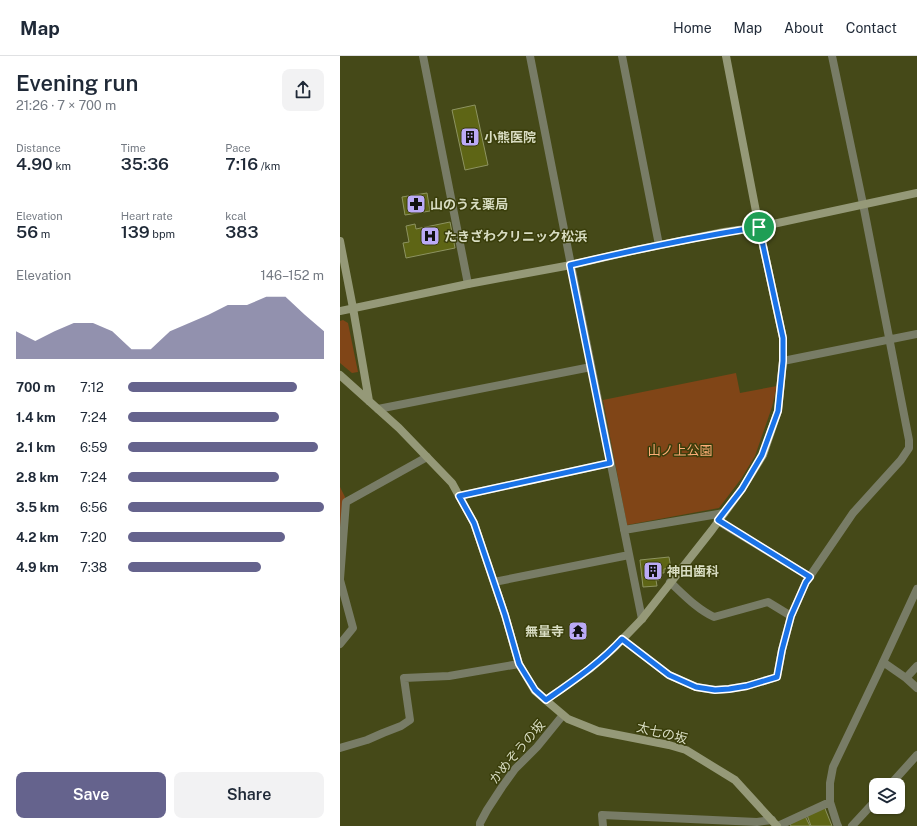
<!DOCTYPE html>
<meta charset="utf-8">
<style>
:root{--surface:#fff;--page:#f2f2f3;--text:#1f2937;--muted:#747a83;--line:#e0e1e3;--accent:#65638d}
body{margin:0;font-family:"Public Sans","Noto Sans JP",sans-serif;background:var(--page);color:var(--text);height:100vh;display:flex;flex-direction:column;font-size:15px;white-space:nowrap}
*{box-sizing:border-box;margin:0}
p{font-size:13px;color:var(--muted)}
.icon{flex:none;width:22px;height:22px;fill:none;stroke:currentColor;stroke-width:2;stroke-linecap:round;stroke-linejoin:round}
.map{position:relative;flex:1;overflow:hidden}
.side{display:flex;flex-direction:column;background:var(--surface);width:340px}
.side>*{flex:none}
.tools{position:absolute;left:529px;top:722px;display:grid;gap:8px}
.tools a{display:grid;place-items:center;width:36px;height:36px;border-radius:8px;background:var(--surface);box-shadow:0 1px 3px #0004;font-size:20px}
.pin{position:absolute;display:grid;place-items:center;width:34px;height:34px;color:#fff;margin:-17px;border:2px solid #fff;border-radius:50%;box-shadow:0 1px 4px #0007}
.round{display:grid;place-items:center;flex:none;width:42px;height:42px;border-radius:8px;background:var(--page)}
.headline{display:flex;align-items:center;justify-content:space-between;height:68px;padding:0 16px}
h1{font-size:22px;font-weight:600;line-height:30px}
.figures{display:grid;grid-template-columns:repeat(3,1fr);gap:6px;height:68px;padding:4px 16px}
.figures div{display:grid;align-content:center}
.figures b{font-size:17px;font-weight:600}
.figures small{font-size:11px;font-weight:400}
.figures p{font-size:11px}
.chart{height:112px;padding:8px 16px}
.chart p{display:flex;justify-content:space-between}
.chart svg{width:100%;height:72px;margin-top:4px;fill:var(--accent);opacity:.7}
.button{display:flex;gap:8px;margin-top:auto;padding:8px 16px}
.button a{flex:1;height:46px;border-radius:8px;background:var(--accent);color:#fff;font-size:16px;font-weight:600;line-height:46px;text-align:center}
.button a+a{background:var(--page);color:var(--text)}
ul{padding:0 16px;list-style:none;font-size:13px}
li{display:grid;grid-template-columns:64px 48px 1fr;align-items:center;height:30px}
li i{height:10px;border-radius:5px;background:var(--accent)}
header{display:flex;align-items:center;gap:24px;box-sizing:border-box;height:56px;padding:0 20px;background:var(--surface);border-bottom:1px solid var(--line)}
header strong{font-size:19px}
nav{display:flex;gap:22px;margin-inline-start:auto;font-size:14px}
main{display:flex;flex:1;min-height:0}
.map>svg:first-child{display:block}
</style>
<header>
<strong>Map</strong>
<nav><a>Home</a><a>Map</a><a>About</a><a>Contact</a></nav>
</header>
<main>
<section class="side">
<div class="headline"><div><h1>Evening run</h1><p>21:26 · 7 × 700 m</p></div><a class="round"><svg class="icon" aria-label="share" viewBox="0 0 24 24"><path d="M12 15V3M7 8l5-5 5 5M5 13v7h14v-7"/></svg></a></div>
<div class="figures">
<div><p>Distance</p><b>4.90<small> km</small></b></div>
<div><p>Time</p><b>35:36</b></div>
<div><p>Pace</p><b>7:16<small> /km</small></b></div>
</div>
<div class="figures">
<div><p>Elevation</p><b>56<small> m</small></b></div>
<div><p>Heart rate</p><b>139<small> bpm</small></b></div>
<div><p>kcal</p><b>383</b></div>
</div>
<div class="chart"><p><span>Elevation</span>146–152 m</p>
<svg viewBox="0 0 160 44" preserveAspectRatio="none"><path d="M0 44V27L10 33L20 27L30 22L40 22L50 27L60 38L70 38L80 27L90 22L100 17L110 11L120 11L130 6L140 6L150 17L160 27V44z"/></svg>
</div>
<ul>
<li><b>700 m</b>7:12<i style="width:86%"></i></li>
<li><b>1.4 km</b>7:24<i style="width:77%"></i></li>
<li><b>2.1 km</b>6:59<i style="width:97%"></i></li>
<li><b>2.8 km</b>7:24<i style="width:77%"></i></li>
<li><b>3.5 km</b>6:56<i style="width:100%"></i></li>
<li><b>4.2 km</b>7:20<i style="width:80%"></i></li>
<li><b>4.9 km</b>7:38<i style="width:68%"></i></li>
</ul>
<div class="button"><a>Save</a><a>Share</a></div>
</section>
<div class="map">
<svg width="577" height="770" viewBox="0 0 577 770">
<rect width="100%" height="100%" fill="#454918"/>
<path fill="#804517" d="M3,264L8,267L18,316L12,317L0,307V265Z
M396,317L400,337L437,330L432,351L415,400L401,423L379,452L287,469L263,344Z
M0,431L5,441L0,502Z"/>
<path fill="#5e6515" stroke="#8d9361" d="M135,49L148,109L125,114L112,54Z
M87,137L90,155L65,159L62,141Z
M110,166L115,192L66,202L63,187L69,186L66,170L75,168L76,173Z
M329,501L331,512L324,513V517H319V524H316L317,530L303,531L300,504Z
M484,750L492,770H471L467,759Z
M465,760L470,770H451L450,768Z"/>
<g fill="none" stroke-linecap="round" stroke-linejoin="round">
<path stroke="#787c66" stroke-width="8" d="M83,0L128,228
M190,0L231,209L302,563
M282,0L319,189
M443,305L577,278
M38,353L251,311
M119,440L270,407
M378,465L470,521
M284,474L384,457
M0,523L6,446L87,401
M0,524L13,572L0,588
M154,526L289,499
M330,526C344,539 357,553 374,561L428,546L451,560
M282,583L329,619L356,631L375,634L389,633L407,630L437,621L442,594L451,560L466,526L513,457L561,404L569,392V384L523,148L492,0
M543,606L566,622L577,632
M566,622L577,610
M0,692L27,684L43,677L61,670L70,664L64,622L109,620L179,608
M550,729L577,699
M140,770V767L147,754L162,731L175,713L197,691L223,659
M263,770L262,759L417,766L432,764
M438,770L490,746
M498,770L497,768L490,746V727L493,711L538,617L577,533
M512,770L536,744"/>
<path stroke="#959978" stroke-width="8" d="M0,185L13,252L29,345
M0,255L128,228L231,209L296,194L384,176L419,171L577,137
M0,319L59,372L112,427L134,467L165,559L179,608L195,635L228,663L258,675L329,689L346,694L395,724L437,770
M206,644L251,612L274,592L302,563L372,474L402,433L423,399L438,355L443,305V282L419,171L386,0"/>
</g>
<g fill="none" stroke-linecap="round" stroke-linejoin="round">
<g stroke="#fff" stroke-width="8">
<path id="route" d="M419,171L443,282V305L438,355L422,399L402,433L378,464L470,521L466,526L451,560L442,594L437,621L407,630L389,633L375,634L356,631L329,619L282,583C260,607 233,625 206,644L195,634L179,608L165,559L134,467L119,440L270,407L230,209C293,194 356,181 419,171Z"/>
</g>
<use href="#route" stroke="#1a73e8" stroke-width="5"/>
</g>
<defs>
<g id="building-square" transform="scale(1)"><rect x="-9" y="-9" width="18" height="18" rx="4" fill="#bbaaf6" stroke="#3a3e0b"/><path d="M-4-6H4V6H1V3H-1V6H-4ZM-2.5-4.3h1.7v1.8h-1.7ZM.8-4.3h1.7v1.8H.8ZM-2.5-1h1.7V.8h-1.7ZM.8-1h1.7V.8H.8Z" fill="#111"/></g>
<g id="pharmacy-square" transform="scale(1)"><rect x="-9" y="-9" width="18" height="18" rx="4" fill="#bbaaf6" stroke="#3a3e0b"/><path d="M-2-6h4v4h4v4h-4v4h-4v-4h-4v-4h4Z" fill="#111"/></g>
<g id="hospital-square" transform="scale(1)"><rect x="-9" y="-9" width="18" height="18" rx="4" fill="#bbaaf6" stroke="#3a3e0b"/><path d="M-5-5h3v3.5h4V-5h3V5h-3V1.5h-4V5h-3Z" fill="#111"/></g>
<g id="temple-square" transform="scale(1)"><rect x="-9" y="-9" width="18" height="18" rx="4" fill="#bbaaf6" stroke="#3a3e0b"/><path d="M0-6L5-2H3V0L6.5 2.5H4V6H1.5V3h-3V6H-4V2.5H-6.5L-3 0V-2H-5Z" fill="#111"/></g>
</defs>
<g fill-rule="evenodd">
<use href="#building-square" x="130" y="81"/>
<use href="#pharmacy-square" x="76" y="148"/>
<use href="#hospital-square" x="90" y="180"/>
<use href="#building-square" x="313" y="515"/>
<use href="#temple-square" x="238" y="575"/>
</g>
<g text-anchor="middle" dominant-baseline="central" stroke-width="3" stroke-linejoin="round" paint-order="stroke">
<g font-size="13" font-weight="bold" fill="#d9ddc3" stroke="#3a3e0b" text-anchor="start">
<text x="144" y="81">小熊医院</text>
<text x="90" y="148">山のうえ薬局</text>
<text x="104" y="180">たきざわクリニック松浜</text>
<text x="327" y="515">神田歯科</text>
<text x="224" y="575" text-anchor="end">無量寺</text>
</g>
<g font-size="13" fill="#fdad77" stroke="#3a3e0b">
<text x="340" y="394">山ノ上公園</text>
</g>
<g font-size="13" fill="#d9ddc3" stroke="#3a3e0b">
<text transform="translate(322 677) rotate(14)">太七の坂</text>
<text transform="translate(177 696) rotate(-50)">かめぞうの坂</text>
</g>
</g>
</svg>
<div class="tools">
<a><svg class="icon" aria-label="layers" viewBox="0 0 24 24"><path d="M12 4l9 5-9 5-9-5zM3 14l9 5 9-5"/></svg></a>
</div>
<div class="pin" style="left:419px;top:171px;background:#1e9e55"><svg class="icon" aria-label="arrive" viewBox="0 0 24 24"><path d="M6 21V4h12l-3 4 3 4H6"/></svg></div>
</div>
</main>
